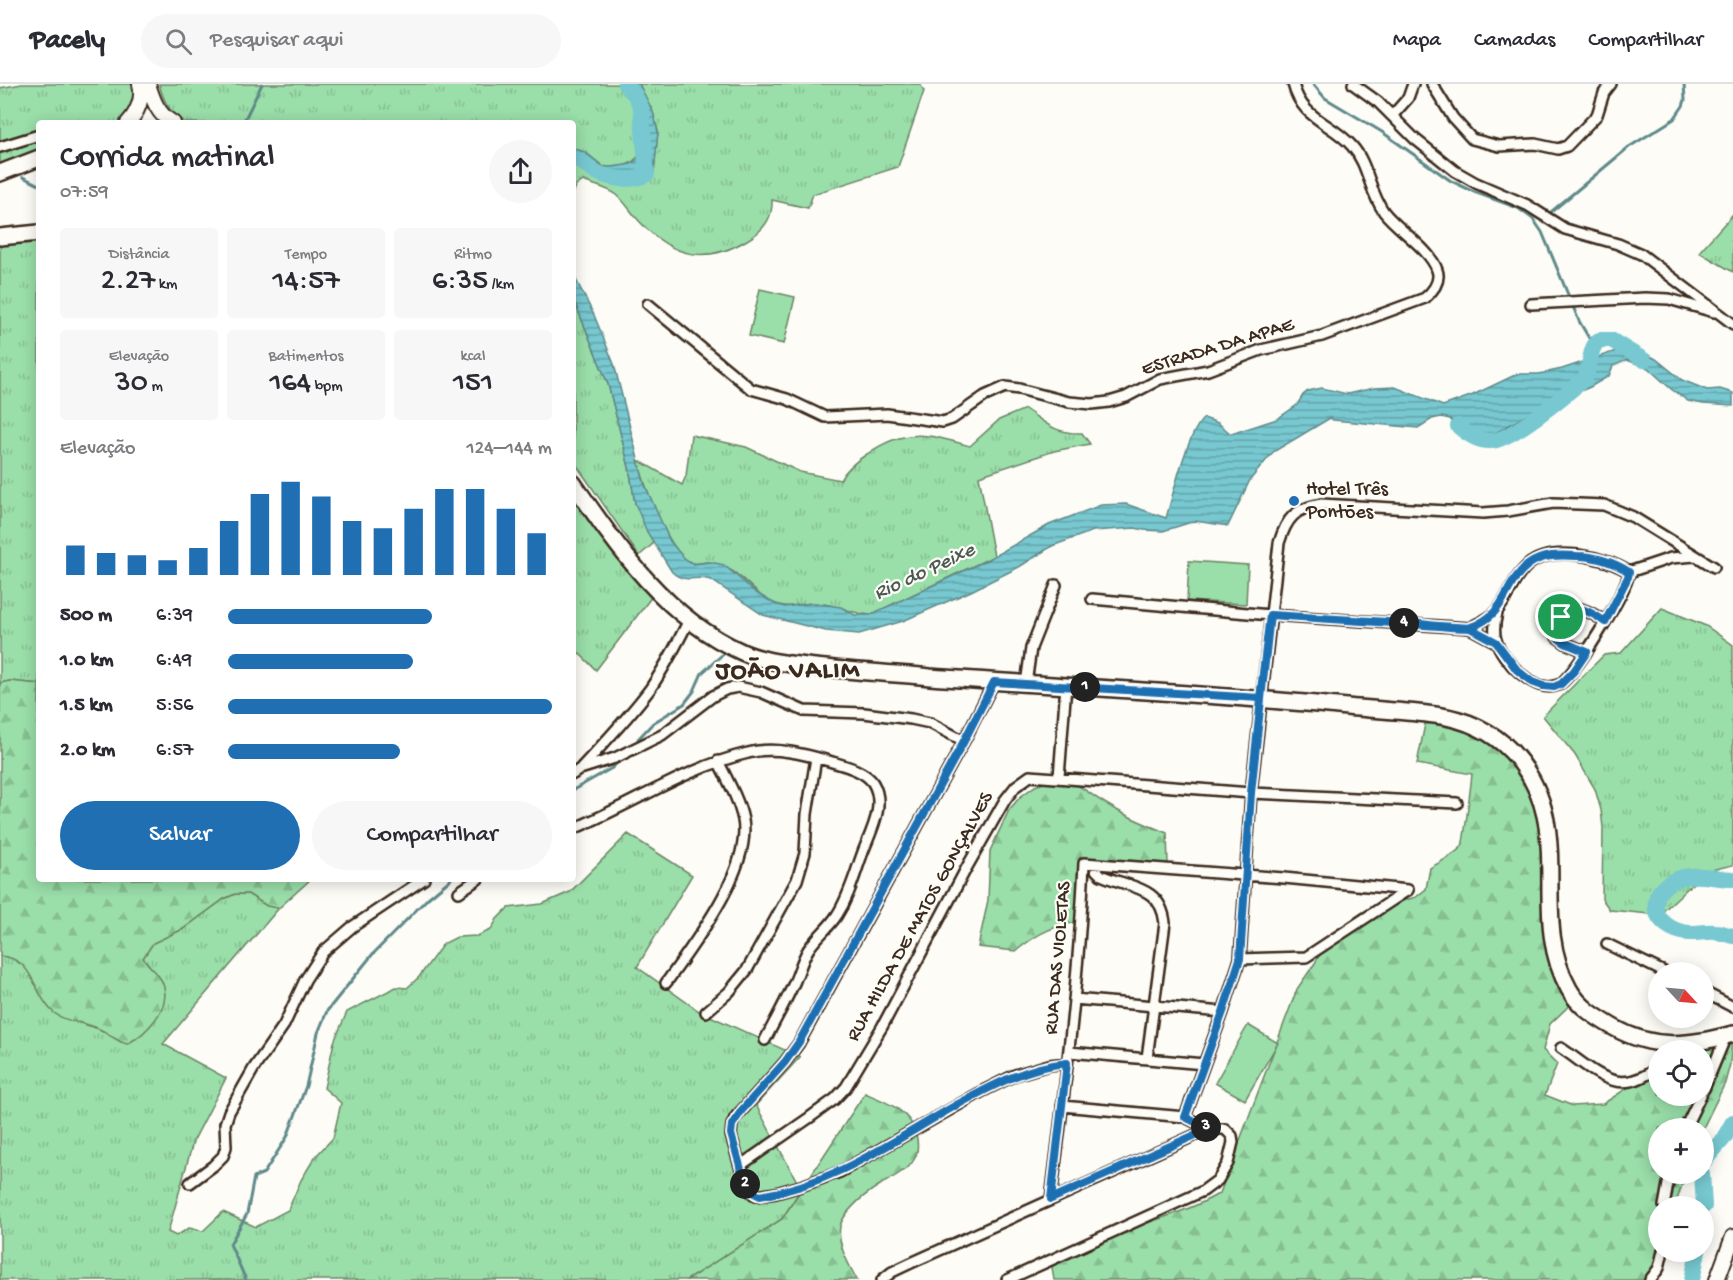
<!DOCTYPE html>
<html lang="pt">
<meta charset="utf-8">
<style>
:root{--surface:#fff;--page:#f7f7f7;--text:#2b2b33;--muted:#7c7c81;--line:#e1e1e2;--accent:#1f6fb2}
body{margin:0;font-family:"Gochi Hand",sans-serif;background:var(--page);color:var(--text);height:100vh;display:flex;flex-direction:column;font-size:22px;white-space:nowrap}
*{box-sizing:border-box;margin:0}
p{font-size:20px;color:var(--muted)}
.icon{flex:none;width:33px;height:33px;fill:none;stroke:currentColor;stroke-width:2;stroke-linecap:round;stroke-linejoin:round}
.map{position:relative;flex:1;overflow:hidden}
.details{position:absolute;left:36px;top:36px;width:540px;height:762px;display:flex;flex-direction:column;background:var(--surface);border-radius:6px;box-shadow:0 3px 15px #0003}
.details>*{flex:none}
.needle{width:39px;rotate:116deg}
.buttons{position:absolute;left:1648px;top:878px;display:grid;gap:12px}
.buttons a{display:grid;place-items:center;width:66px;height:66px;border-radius:50%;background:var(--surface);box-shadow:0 3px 15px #0003;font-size:30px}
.pin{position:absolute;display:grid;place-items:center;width:51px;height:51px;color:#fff;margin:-26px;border:3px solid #fff;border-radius:50%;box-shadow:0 2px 6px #0007}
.km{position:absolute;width:30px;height:30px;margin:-15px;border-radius:50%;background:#222;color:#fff;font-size:16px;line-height:30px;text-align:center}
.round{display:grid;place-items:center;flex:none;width:63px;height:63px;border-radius:32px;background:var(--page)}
.headline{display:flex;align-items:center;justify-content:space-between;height:102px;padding:0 24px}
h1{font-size:33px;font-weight:600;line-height:45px}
.figures{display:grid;grid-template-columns:repeat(3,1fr);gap:9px;height:102px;padding:6px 24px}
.figures div{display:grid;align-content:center;border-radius:6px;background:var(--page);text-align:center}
.figures b{font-size:30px;font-weight:600}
.figures small{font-size:16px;font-weight:400}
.figures p{font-size:16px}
.chart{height:168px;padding:12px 24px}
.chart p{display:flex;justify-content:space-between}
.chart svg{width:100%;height:108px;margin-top:6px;stroke:var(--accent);stroke-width:6}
.primary-button{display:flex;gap:12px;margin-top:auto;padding:12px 24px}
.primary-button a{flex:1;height:69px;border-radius:36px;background:var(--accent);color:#fff;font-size:24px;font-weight:600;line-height:69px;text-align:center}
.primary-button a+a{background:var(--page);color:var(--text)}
ul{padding:0 24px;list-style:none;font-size:20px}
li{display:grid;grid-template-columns:96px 72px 1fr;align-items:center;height:45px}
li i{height:15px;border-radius:8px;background:var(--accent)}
header{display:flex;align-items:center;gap:36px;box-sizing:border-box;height:84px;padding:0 30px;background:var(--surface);border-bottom:2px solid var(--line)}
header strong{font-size:28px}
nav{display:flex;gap:33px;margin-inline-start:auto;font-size:21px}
.search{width:420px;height:54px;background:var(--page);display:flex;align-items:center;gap:15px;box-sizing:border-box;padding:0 21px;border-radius:33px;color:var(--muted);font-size:22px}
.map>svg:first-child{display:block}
</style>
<header>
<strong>Pacely</strong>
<div class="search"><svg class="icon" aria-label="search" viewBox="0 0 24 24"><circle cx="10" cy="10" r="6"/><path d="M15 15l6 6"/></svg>Pesquisar aqui</div>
<nav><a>Mapa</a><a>Camadas</a><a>Compartilhar</a></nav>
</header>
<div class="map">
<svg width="1733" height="1196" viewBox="0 0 1733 1196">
<defs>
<pattern id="grass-tufts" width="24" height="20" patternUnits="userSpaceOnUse" patternTransform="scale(1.5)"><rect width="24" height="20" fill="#9adea9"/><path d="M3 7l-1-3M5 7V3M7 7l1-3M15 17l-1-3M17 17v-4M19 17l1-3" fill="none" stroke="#86bf91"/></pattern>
<pattern id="forest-firs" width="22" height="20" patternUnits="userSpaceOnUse" patternTransform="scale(1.5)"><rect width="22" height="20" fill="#9adea9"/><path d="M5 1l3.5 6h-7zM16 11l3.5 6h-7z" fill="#86bf91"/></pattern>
<pattern id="water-rules" width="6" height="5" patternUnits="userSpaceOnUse" patternTransform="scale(1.5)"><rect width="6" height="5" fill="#77c8d0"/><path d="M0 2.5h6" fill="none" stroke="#63a3a8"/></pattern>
</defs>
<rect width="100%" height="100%" fill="#fdfcf7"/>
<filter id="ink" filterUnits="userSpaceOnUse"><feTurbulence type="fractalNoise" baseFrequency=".0167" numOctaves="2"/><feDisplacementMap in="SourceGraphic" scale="12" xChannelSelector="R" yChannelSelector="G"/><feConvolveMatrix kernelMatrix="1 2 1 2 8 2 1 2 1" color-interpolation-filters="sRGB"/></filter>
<g filter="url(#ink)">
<path fill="url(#grass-tufts)" stroke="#6a8464" stroke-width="1.5" d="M22,0H139L127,39H39V66L0,83V4Z
M159,0H623C640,17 644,41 646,64C631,82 628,83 604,83L586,69L573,64V39H186C169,29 164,18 159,0Z
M639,0H920L924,7L898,83L813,110L808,124L772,116C773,135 763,147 747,156C706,181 673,173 641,139C632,130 626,119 617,111C608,104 593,101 583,97L576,102L573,110V80L584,83L601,94L648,91L654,88L658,47L653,28Z
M1733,130V188L1699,168Z
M39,154V600L10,597L0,599V158Z
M573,214L608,300L629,383L635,419L654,459L639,472L573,376Z
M1025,325C1046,339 1055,350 1082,349L1090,360L1054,367L979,392L994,472L870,531C850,530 833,518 812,519C799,520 788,525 776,520C757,513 748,497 732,487C726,483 713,478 706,478C702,478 697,480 693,479C670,474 643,398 638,376L682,401L686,392L691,351L746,363L800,388L840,396C846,385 856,377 867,370C905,343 928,350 970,362L999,336Z
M573,403L653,511L596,586L573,563Z
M1662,524L1706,542L1733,561V781L1711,786L1691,801L1659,831L1610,826L1602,815L1603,744L1601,726L1595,705L1575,671L1543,632L1604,571L1621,569Z
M628,750L692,791L637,883L699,927L800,973L756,1021L801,1105L782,1135L687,1196H0V872L10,873L28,885L43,914L71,936L99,945L121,958C139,944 172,928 163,901C160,891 149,883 143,874L153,859L183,845L224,815L235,810H248L267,822L279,824L163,960L226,994L193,1058L168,1148L176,1152L189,1144L203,1147L223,1128L256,1143L288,1126L301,1096L315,1073L333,1054L341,1019L324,1004L334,958L347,928L396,903L407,904L419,893L443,860L457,853L477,852L491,846L497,835L508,824L542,820L570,808Z"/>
<path fill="url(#forest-firs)" stroke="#6a8464" stroke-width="1.5" d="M10,597L39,600V795H311L279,824L267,822L248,810H235L224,815L183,845L153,859L143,874C149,883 160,890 163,900C172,924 146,950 127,960C116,957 109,949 99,945C84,937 63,939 51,926C32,907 34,874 0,872V599Z
M1425,640H1434L1467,647L1497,658L1539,694L1548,716L1551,731L1550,827L1573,918L1550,940L1543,966L1557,980L1545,1011L1573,1022L1603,1020L1659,983V1011H1704V966H1687L1732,956L1730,980L1725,999L1703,1044H1659V1089H1686L1675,1122H1659V1167L1651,1196H1054L1052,1183L1057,1175C1076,1166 1096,1156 1116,1149C1151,1137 1188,1128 1220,1109L1297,905L1315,879L1331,850L1363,828L1416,813L1426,805L1430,784C1440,778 1455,771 1462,762C1464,758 1471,700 1472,690L1417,680Z
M1050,697C1083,698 1082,706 1108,721C1127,733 1147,741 1167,749L1168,780L1087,776L1084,837C1055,841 1039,848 1016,867L978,863L988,816L990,767L1009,726L1020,713L1035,702Z
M865,1009C886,1018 910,1026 916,1050C924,1081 901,1088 880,1101C867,1109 851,1122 843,1135C832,1153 849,1181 857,1196H687L782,1135Z"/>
<path fill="#9adea9" stroke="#6a8464" stroke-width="1.5" d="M760,205L795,213L784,260L749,252Z
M1189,477L1248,481L1246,520L1187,517Z
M1248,941L1278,959L1245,1016L1215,999Z"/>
<path fill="url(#water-rules)" stroke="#5f8989" stroke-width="1.5" d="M623,0H639L653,28L658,48L654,88L648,91L601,94L584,83L573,80V64L586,69L603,83H614L631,80L637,76L646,64C644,41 640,17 623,0Z
M573,190L594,231L614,280L644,399L670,457L678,467L685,475L694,480L710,478L724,481L756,509L775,520L785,523L813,519L841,523L855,531H870L987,476L1049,441L1101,421L1126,420L1166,434C1173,411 1187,349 1204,334L1218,339L1231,350L1277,335L1297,321L1303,311L1308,307L1322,304L1347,310L1374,304L1395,303L1443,322L1473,311L1517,290H1539L1562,285L1631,262L1656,275L1682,296L1707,306L1720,305L1733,309V322L1703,320L1688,317L1671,305L1648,284L1627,276L1613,282L1609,292L1590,303L1536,326L1490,352L1474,355L1465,351L1450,335L1441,333L1432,335L1418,344L1333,336L1330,334L1273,368L1250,396L1228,442L1195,437L1163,447L1144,446L1135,444L1093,447L1052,462L1019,483L971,507L903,537L859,550L826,547L763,531L711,496C695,490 686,501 672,488L647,448L635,419L629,383L608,300L573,214Z"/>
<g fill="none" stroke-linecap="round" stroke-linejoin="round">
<path stroke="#5f8989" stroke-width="3" d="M1313,0L1325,14L1382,48L1451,97L1474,108L1518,124L1533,135L1542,148L1579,237L1593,261
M244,37L262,0
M23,93L39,101
M1551,128L1629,63L1674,35L1683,22L1685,16L1684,0
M638,655L653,639L684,620L694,607L702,589L723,570
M573,706L612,684L619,677
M246,1196L230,1160L247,1130L254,1093L264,1089L287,1053L306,1002L318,949L327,927L372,871L428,814L451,795"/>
<path stroke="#77c8d0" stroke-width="16" d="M573,74C581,76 583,79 590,84C604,95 632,99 647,90L641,23L635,11L625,0
M1458,342C1467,350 1478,358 1491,357C1511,357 1568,309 1584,295C1592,283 1588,264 1599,256H1611L1644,276
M1733,795C1716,795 1700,789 1683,793C1646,803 1647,839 1682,848C1692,851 1704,847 1715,848C1721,848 1727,851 1733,852
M1704,1077L1724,1054L1733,1038
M1702,1089L1704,1122
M1692,1196L1698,1167"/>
<g stroke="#3b2a1e" stroke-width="14">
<path id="street" d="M1353,0L1378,18L1415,55L1455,87L1476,99L1527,121L1565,145L1618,160L1641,170L1733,240
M1432,0L1453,34L1472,55L1499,62L1535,60L1558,65L1567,62L1597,31L1604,9L1611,0
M1392,32L1408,14L1413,0
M0,63L39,51
M648,220L751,305L787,315L825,333L887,330L943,338L952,335L985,312L1005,303L1019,305L1069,318L1092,320L1109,318L1126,313L1160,295L1208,286L1261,266L1322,252L1425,214C1433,207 1441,197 1437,186C1430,165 1398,146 1384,128C1369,108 1369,81 1352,62C1331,38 1302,36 1293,0
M1531,220L1645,214L1669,215L1714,228
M1629,488L1671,474L1695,472
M1092,515L1270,531L1470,544L1496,558
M1470,544C1478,539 1491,534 1497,527C1509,513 1513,494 1528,481C1551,461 1605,472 1629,488C1628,505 1574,594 1558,601C1535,611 1502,576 1496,556C1493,547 1495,537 1497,529
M1587,568L1565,559L1557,553C1554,541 1561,530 1570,523C1584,524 1594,530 1605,538
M994,598L964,657L799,959L785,978L735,1034L732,1041L731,1051L744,1096L750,1107L756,1112L776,1109L801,1102L840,1088L983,1007L1015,991L1049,981L1067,979
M1026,600L1031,564L1056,501
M580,685L615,674L662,651L713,612L727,605L738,603L761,608L804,627L864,629L911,635L930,639L964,657
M573,690L580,685C604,659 629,633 650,605C665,583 677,560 689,536
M1059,693L1066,601
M573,745C632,721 685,684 748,669C774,662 804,670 829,677C842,681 865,686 873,699C886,721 871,747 863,768C855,789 850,811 837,831C829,844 816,853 808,866C802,876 799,888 794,899C785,919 775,937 765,956
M1095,780L1096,786L1101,791C1129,804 1161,801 1165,839L1147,974
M459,808L478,795
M1607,860L1664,888
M1240,875L1306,873L1408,806
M666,899C693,861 752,785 743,736C739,716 727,695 718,677
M1704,908L1733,923
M1074,915L1223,928
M706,928L729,908L747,886L797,796L805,769L807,730L816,674
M1561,964C1597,988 1618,1016 1659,982
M1069,968L1204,980
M1704,1005L1726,952
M1185,1033L1223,928L1240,875L1251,709L1279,459C1287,433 1295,425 1321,420L1483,429L1508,427L1553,419L1604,421L1633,433L1714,483
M1685,1044L1701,1011
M741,1081L809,1034L835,1015L846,1003L882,943L967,783L1005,716L1016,702L1030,692L1251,709L1457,719
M190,1099L213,1082L223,1072L226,1063L225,1040L229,1028L254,984L284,941L305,896L323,868L352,843L424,795
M1051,1115C1065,1003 1079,892 1084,779L1284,794L1408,806
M1664,1122L1670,1089
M882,1196L892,1188L911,1179L1209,1045
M1007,1196L1203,1107L1218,1096L1228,1079L1233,1058L1232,1052L1225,1045H1209L1185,1033L1062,1022
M1650,1196L1659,1184L1663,1167"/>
</g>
<g stroke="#3b2a1e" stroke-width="18">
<path id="secondary" d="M148,0C153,16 158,31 173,39
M128,39C137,29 144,14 140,0
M1717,1196L1733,1153"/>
</g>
<g stroke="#3b2a1e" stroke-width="20">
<path id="primary" d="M0,89L39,74
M0,153L39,149
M573,399C618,464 667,535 742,568C762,577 784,579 806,582C847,587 889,589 930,593C1069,603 1208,609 1347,623C1376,626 1406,627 1435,631C1465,635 1491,646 1512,668C1580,742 1526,828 1569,905C1579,923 1596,933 1613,943C1653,966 1689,962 1733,950"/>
</g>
<use href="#street" stroke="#fdfcf7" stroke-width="9"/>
<use href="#secondary" stroke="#fdfcf7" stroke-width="14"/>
<use href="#primary" stroke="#fdfcf7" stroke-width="15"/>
</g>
</g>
<g fill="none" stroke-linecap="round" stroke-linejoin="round" filter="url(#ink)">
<g stroke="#fff" stroke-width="12">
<path id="route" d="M1561,533L1557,542V553L1565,559L1587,568L1574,587L1561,600L1554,603L1543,602L1532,598L1517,586L1496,558L1470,544L1270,531L1260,614L994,598L964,657L799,958L785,978L742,1026L732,1041L731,1050L744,1096L750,1107L760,1112C833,1100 890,1059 953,1023C990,1003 1025,983 1067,979L1051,1115L1209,1045L1185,1033L1223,928L1240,875L1251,709L1270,531C1320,534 1371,537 1421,540C1433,541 1461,546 1471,543C1508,530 1503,500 1528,481C1542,470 1561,471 1577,472C1594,472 1614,478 1629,488L1628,493L1605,538C1594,530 1584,524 1570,523L1561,533"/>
</g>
<use href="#route" stroke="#1f6fb2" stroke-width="8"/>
</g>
<circle fill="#1f6fb2" stroke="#fdfcf7" stroke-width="2" cx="1294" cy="417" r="6"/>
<g text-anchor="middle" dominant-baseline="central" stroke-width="4.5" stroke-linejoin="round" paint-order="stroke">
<g font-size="20" fill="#3b2a1e" stroke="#fdfcf7">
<text transform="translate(1218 264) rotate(-17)">ESTRADA DA APAE</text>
<text transform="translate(921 833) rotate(-61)">RUA HILDA DE MATOS GONÇALVES</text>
<text transform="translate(1059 874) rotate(-85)">RUA DAS VIOLETAS</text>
</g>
<g font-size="20" fill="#3b2a1e" stroke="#fdfcf7" text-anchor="start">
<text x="1306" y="406">Hotel Três<tspan x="1306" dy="23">Pontões</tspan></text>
</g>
<g font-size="21" font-style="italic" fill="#4d5953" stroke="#fdfcf7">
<text transform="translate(925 489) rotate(-25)">Rio do Peixe</text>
</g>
<g font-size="26" font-weight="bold" letter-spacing="1.5" fill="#3b2a1e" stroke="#fdfcf7">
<text x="788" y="588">JOÃO VALIM</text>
</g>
</g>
</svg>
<div class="buttons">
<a><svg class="needle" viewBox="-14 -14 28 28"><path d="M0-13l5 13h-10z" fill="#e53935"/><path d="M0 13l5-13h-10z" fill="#7c7c81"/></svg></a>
<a><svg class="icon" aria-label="locate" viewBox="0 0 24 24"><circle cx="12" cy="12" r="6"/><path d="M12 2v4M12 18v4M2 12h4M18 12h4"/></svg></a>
<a>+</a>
<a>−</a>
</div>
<div class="pin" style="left:1561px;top:533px;background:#1e9e55"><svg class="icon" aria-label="arrive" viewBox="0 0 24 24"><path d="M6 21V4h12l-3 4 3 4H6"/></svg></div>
<b class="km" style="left:1085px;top:603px">1</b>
<b class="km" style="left:745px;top:1100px">2</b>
<b class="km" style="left:1206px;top:1043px">3</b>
<b class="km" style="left:1404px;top:539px">4</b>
<section class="details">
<div class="headline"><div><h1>Corrida matinal</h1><p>07:59</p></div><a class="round"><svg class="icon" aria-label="share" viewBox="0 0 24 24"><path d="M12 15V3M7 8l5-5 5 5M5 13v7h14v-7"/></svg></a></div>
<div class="figures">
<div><p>Distância</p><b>2.27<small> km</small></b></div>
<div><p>Tempo</p><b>14:57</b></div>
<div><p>Ritmo</p><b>6:35<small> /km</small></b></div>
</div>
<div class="figures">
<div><p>Elevação</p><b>30<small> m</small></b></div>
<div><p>Batimentos</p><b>164<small> bpm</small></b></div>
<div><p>kcal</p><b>151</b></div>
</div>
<div class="chart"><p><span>Elevação</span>124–144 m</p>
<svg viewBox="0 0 160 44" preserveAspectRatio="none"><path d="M5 44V32M15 44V35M25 44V36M35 44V38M45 44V33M55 44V22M65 44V11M75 44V6M85 44V12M95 44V22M105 44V25M115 44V17M125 44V9M135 44V9M145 44V17M155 44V27"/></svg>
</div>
<ul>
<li><b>500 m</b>6:39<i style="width:63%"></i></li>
<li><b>1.0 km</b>6:49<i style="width:57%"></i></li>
<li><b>1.5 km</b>5:56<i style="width:100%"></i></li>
<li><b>2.0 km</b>6:57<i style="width:53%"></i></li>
</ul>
<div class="primary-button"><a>Salvar</a><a>Compartilhar</a></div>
</section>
</div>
